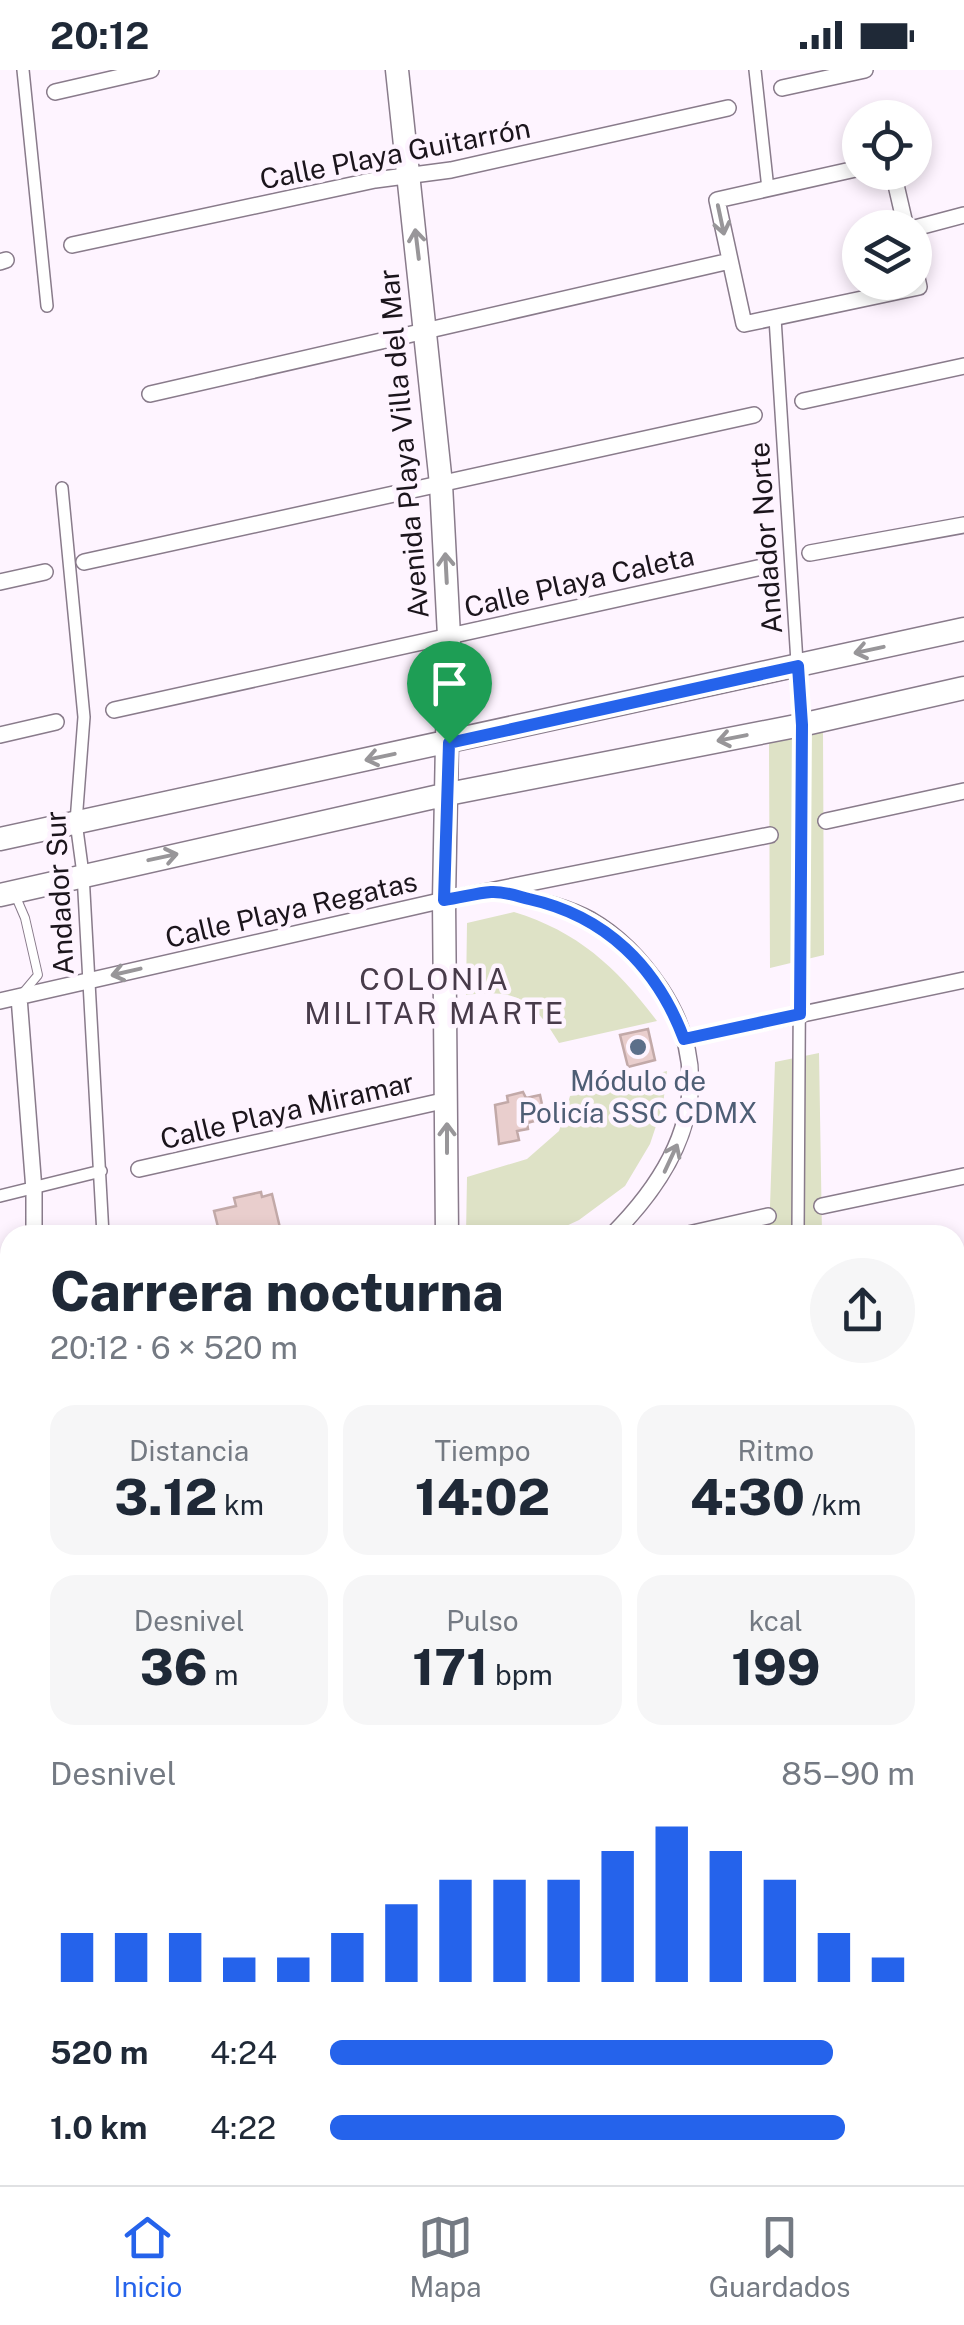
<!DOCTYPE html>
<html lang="es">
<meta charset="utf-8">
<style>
:root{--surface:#fff;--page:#f6f6f7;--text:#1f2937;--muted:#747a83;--line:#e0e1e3;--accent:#2563eb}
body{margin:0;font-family:"Public Sans",sans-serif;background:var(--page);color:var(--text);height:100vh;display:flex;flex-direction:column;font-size:38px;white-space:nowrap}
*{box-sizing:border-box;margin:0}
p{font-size:32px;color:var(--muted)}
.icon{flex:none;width:55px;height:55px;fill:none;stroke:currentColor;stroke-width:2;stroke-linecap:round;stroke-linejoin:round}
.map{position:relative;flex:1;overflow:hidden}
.panel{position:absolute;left:0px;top:1155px;width:965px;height:960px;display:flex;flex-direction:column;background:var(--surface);border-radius:30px 30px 0 0;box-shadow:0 5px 15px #0003}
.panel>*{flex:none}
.buttons{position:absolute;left:842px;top:30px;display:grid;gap:20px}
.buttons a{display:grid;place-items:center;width:90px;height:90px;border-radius:50%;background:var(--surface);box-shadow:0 5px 15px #0003;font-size:50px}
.pin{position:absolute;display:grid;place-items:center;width:85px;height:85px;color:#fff;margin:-102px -42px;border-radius:50% 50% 50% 0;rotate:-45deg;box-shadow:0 0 10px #0007}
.pin .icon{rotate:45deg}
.round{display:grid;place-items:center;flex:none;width:105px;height:105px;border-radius:52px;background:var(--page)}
.summary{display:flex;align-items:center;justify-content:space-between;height:170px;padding:0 50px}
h1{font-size:55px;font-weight:800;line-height:75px}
.figures{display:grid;grid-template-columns:repeat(3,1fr);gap:15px;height:170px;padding:10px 50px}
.figures div{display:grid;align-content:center;border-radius:25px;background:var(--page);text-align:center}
.figures b{font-size:50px;font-weight:800}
.figures small{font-size:28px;font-weight:400}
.figures p{font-size:28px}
.chart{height:280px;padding:20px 50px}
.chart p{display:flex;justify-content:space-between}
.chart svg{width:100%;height:180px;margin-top:10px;stroke:var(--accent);stroke-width:6}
ul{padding:0 50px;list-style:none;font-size:32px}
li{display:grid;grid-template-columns:160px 120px 1fr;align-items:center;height:75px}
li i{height:25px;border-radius:12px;background:var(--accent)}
.status{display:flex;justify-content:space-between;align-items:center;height:70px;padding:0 50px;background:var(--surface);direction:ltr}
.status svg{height:28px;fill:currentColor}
.menu{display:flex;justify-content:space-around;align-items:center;height:140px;border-top:2px solid var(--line);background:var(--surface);font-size:28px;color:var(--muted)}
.menu a{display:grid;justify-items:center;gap:5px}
.menu .active{color:var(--accent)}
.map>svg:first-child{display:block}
</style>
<div class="status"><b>20:12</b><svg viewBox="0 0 49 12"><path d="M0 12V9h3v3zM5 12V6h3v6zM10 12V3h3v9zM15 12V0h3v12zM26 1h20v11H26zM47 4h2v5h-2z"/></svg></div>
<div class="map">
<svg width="964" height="2115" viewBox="0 0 964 2115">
<rect width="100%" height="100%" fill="#fef4ff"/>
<path fill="#dee2c6" d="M823,662L824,885L770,898L769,673Z
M514,842C579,862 617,898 657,951L559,973C533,930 517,918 466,925L467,853Z
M819,983L822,1165H769L775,992Z
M667,1001L663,1035L650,1074L625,1116L579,1150L547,1165H466L467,1107L527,1089L559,1061L570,1026Z"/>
<path fill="#e9cecd" stroke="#c2a9a8" stroke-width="2.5" d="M648,959L655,990L628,997L620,965Z
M523,1022L526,1028L540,1025L543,1039L536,1041L538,1050L527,1053L528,1059L517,1061L519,1070L499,1074L495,1035L508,1032L507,1026Z
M261,1122L262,1127L272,1124L281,1162L242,1165L241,1160L220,1165L214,1141L236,1136L234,1128Z"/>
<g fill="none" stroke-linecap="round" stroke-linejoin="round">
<g stroke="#897b8b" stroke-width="10">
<path id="service" d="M16,827L25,848L38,905L22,924"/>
</g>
<g stroke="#897b8b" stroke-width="14">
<path id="pedestrian" d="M23,0L47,236
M755,0L768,119
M775,248L801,655L798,1165
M62,418L84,647L76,752L83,804L103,1165
M0,1126L101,1101
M185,2105L187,2115
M876,2105L877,2115"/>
</g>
<g stroke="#897b8b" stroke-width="18">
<path id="minor" d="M782,18L865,0
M55,22L151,0
M860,98L717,130L744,254L919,217L915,199
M893,102L906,158
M915,158L964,145
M72,175L375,110L451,100L728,38
M0,192L6,190
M150,324L730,191
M803,331L964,296
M810,483L964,455
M84,492L754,345
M0,512L45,502
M114,640L762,497
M0,665L56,652
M826,751L964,721
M503,823C534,830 563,835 591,850C619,866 643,892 661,919C721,1011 682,1095 612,1165
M19,927L34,1120V1165
M0,931L444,830L770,765
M684,969L964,910
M139,1099L447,1030
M822,1136L964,1106
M684,1165L768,1146
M955,1209L964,1208
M0,1293L10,1299
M0,1321L10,1318
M955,1330L964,1328
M955,1488L964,1486
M0,1544L10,1542
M0,1703L10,1701
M955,1801L964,1799
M955,1936L964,1934
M0,2018L10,2016
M955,2069L964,2067
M206,2105H208
M153,2115L156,2114
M740,2115L786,2105"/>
</g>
<g stroke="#897b8b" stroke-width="25">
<path id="primary" d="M397,0L441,414L449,566L444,830L447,1165
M0,769L964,559
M0,825L448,724L801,655L964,618
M508,2105L510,2115"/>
</g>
<use href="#service" stroke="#fff" stroke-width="8"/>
<use href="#pedestrian" stroke="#fff" stroke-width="11"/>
<use href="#minor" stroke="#fff" stroke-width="15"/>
<use href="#primary" stroke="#fff" stroke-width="22"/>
</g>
<defs><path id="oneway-shaft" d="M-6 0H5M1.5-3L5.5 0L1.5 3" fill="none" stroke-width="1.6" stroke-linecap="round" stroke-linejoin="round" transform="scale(2.5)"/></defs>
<g stroke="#989699">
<use href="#oneway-shaft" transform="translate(721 150) rotate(78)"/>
<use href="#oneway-shaft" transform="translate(417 174) rotate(-97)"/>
<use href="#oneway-shaft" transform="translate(446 498) rotate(-93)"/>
<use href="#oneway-shaft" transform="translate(869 580) rotate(168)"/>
<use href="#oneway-shaft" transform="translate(732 668) rotate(169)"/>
<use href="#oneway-shaft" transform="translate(380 687) rotate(168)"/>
<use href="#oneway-shaft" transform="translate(163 787) rotate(-12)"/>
<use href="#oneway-shaft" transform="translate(126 902) rotate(167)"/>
<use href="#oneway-shaft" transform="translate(447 1068) rotate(-90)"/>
<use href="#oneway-shaft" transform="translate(671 1088) rotate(-65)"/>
</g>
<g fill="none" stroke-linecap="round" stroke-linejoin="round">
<g stroke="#fff" stroke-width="20">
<path id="route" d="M798,596L802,655L800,944L684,969C657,897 606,846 529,829C517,826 503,821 491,822C476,823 460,828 444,830L449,673Z"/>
</g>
<use href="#route" stroke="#2563eb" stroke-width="12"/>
</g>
<circle fill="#5c6f8a" stroke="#fef4ff" stroke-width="4" cx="638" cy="977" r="10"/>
<g text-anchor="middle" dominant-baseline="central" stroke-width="9" stroke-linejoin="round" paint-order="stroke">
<g font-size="28" fill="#1b151c" stroke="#fef4ff">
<text transform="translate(395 83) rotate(-11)">Calle Playa Guitarrón</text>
<text transform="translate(403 374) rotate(-95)">Avenida Playa Villa del Mar</text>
<text transform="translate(765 468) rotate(-94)">Andador Norte</text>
<text transform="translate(579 511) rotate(-13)">Calle Playa Caleta</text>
<text transform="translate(59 823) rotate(-93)">Andador Sur</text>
<text transform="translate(291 839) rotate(-13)">Calle Playa Regatas</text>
<text transform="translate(287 1040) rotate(-13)">Calle Playa Miramar</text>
</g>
<g font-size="28" fill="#4e5e75" stroke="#fef4ff">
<text x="638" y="1010">Módulo de<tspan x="638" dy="32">Policía SSC CDMX</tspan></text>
</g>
<g font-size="30" letter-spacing="2.5" fill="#483b4a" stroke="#fef4ff">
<text x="435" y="909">COLONIA<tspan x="435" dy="34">MILITAR MARTE</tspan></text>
</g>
</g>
</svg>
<div class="buttons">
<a><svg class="icon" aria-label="locate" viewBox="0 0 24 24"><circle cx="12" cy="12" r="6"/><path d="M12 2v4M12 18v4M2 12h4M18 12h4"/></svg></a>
<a><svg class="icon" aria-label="layers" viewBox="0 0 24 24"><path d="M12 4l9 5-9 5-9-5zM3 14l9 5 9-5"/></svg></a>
</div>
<div class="pin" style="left:449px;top:673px;background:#1e9e55"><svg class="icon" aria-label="arrive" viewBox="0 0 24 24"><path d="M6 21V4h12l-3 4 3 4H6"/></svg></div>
<section class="panel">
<div class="summary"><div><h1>Carrera nocturna</h1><p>20:12 · 6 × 520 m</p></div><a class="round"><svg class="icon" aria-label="share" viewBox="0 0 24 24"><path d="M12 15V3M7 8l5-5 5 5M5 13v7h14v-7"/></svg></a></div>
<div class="figures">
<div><p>Distancia</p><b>3.12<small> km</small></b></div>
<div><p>Tiempo</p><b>14:02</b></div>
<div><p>Ritmo</p><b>4:30<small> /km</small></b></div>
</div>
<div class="figures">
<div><p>Desnivel</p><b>36<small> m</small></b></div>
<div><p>Pulso</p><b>171<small> bpm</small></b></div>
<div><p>kcal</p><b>199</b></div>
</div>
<div class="chart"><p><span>Desnivel</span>85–90 m</p>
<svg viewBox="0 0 160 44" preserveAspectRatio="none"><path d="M5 44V32M15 44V32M25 44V32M35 44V38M45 44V38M55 44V32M65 44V25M75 44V19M85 44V19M95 44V19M105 44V12M115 44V6M125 44V12M135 44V19M145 44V32M155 44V38"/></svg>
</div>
<ul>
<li><b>520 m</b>4:24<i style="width:86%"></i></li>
<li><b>1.0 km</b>4:22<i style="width:88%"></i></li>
</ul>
</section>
</div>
<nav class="menu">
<a class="active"><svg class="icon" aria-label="home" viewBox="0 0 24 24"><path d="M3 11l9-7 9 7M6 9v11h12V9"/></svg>Inicio</a>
<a><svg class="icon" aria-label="map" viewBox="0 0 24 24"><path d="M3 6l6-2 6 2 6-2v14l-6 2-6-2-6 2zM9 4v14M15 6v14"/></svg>Mapa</a>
<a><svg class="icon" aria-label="saved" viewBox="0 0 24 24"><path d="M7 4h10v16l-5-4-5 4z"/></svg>Guardados</a>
</nav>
